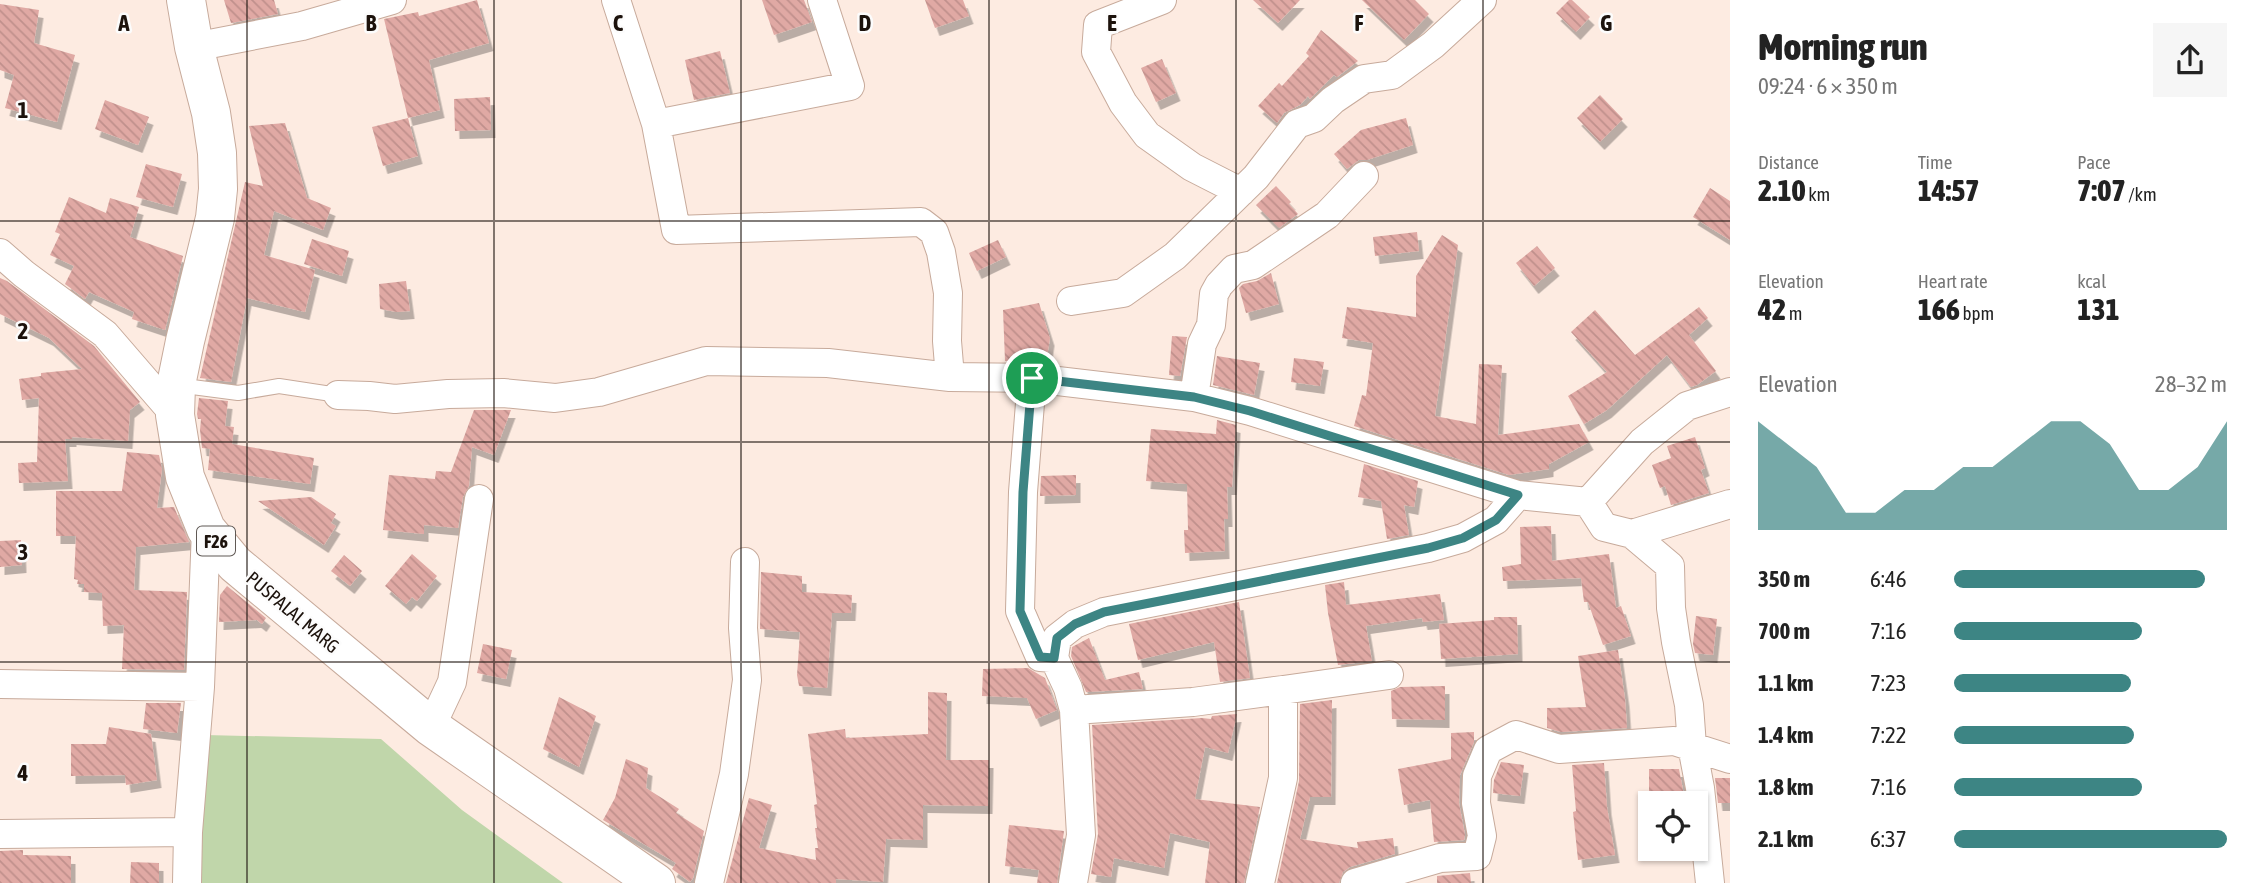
<!DOCTYPE html>
<meta charset="utf-8">
<style>
:root{--surface:#fff;--page:#f6f6f6;--text:#222;--muted:#767676;--accent:#3d8584}
body{margin:0;font-family:"Asap Condensed",sans-serif;background:var(--page);color:var(--text);height:100vh;display:flex;flex-direction:column;font-size:26px;white-space:nowrap}
*{box-sizing:border-box;margin:0}
p{font-size:23px;color:var(--muted)}
.icon{flex:none;width:38px;height:38px;fill:none;stroke:currentColor;stroke-width:2;stroke-linecap:round;stroke-linejoin:round}
.map{position:relative;flex:1;overflow:hidden}
.sheet{display:flex;flex-direction:column;background:var(--surface);width:525px}
.sheet>*{flex:none}
.controls{position:absolute;left:1638px;top:791px;display:grid;gap:14px}
.controls a{display:grid;place-items:center;width:70px;height:70px;border-radius:0px;background:var(--surface);box-shadow:0 2px 5px #0004;font-size:35px}
.pin{position:absolute;display:grid;place-items:center;width:60px;height:60px;color:#fff;margin:-30px;border:4px solid #fff;border-radius:50%;box-shadow:0 2px 7px #0007}
.round{display:grid;place-items:center;flex:none;width:74px;height:74px;border-radius:0px;background:var(--page)}
.summary{display:flex;align-items:center;justify-content:space-between;height:119px;padding:0 28px}
h1{font-size:38px;font-weight:800;line-height:52px}
.metrics{display:grid;grid-template-columns:repeat(3,1fr);gap:10px;height:119px;padding:7px 28px}
.metrics div{display:grid;align-content:center}
.metrics b{font-size:30px;font-weight:800}
.metrics small{font-size:19px;font-weight:400}
.metrics p{font-size:19px}
.chart{height:196px;padding:14px 28px}
.chart p{display:flex;justify-content:space-between}
.chart svg{width:100%;height:126px;margin-top:7px;fill:var(--accent);opacity:.7}
ul{padding:0 28px;list-style:none;font-size:23px}
li{display:grid;grid-template-columns:112px 84px 1fr;align-items:center;height:52px}
li i{height:18px;border-radius:9px;background:var(--accent)}
main{display:flex;flex:1;min-height:0}
.map>svg:first-child{display:block}
</style>
<main>
<div class="map">
<svg width="1730" height="883" viewBox="0 0 1730 883">
<defs>
<pattern id="building-back-hatch" width="6" height="6" patternUnits="userSpaceOnUse" patternTransform="scale(1.75)"><rect width="6" height="6" fill="#e0a9a4"/><path d="M-1 5l2 2M0 0l6 6M5-1l2 2" fill="none" stroke="#c0908c"/></pattern>
<filter id="shadow"><feDropShadow dx="4.5" dy="8" stdDeviation="0" flood-color="#0004"/></filter>
</defs>
<rect width="100%" height="100%" fill="#fdebe1"/>
<path fill="#c0d6aa" d="M205,735L381,739L462,810L563,883H198Z"/>
<path fill="url(#building-back-hatch)" filter="url(#shadow)" d="M224,0H274L278,14L231,23Z
M477,0L489,43L429,60L440,110L408,118L384,19L418,12L419,16Z
M762,0H804L812,22L774,35Z
M925,0H963L969,16L935,28Z
M1253,0H1300L1278,23Z
M1362,0H1415L1429,14L1404,40Z
M1569,0H1572L1590,17L1576,32L1556,13Z
M0,4L39,10L34,43L75,55L57,122L5,108L14,75L0,70Z
M1321,30L1358,61L1337,77L1334,75L1310,99L1308,96L1300,105L1284,113L1277,123L1258,106L1279,83L1282,86L1309,56L1306,53Z
M720,51L730,93L694,100L685,60Z
M1162,59L1176,93L1156,102L1141,68Z
M1600,95L1623,119L1600,142L1577,118Z
M490,97L491,130L455,131L454,99Z
M105,100L149,117L138,145L95,129Z
M408,118L418,156L383,166L372,127Z
M1406,118L1413,145L1367,160H1359L1347,169L1334,154L1361,130Z
M285,123L307,198L331,208L323,230L274,211L264,255L315,270L305,312L247,298L231,382L200,378L245,182L263,186L249,126Z
M146,164L182,174L173,207L136,197Z
M1276,186L1291,202L1289,204L1298,214L1279,228L1256,205Z
M1710,188L1730,201V240L1693,217Z
M69,197L106,213L110,198L139,207L130,237L183,256L165,330L132,319L134,312L89,292L85,299L65,284L74,266L50,255L60,234L55,232Z
M1417,232L1419,251L1375,256L1373,237Z
M1442,235L1458,245L1435,416L1476,424L1479,364L1502,365L1498,435L1579,424L1589,442L1549,464V469L1509,475L1354,426L1362,395L1366,396L1373,343L1342,338L1347,307L1416,317V276Z
M312,239L349,251L342,276L304,264Z
M998,240L1006,257L977,271L969,253Z
M1537,246L1555,268L1534,286L1516,263Z
M1271,273L1279,304L1246,313L1239,288L1243,284L1257,281Z
M0,278L7,281L94,346L140,402L130,410L128,441L72,437V439H65L68,481L19,483L18,463L37,462L39,398L22,400L19,379L41,376V373L82,369L49,338L0,314Z
M406,281L410,311L397,312L380,309L379,284Z
M1039,303L1050,338L1046,363L1005,361L1003,310Z
M1699,307L1708,318L1689,335L1716,371L1697,385L1691,387L1667,355L1607,410L1584,424L1568,396L1607,372L1571,332L1595,310L1635,355Z
M1172,336L1187,337L1180,376L1169,375Z
M1217,356L1260,363L1254,395L1213,385Z
M1294,358L1324,362L1320,386L1291,382Z
M199,398L228,401L225,426L234,427L232,444L314,458L310,484L208,470L210,449L202,448L200,430L201,419H198L197,414Z
M474,410H511L494,455L472,447L469,486L463,497L458,528L424,525V534L383,530L389,475L435,479L436,471L451,472Z
M1217,420L1236,425L1232,487H1227L1228,519H1224L1225,551L1185,553L1184,530H1188L1187,484L1146,481L1151,429L1216,434Z
M1695,437L1705,468L1701,470L1709,493L1671,505L1665,486L1660,488L1652,465L1671,458L1667,446Z
M127,452L159,455L162,469L157,508L174,507L189,542L136,547L134,590L187,592L184,670L122,669L124,625L103,626L102,593L84,592V584H77L78,580L74,579L76,536H56V491H122Z
M1364,464L1418,481L1414,507L1404,505L1409,535L1387,539L1381,501L1358,497Z
M1076,475V495L1040,496L1041,476Z
M311,497L336,514L331,523L336,526L324,545L258,501Z
M1551,526L1552,561L1609,554L1616,608L1621,606L1631,636L1603,645L1588,602H1584L1581,578L1503,581L1502,567L1521,564L1520,527Z
M21,540L22,565L0,567V541Z
M412,554L437,576L417,601L412,597L406,604L385,586Z
M344,555L362,571L350,586L331,571Z
M761,572L802,576V592L852,595L851,613H832L827,688L799,686L797,675L800,632L760,629Z
M1344,582L1346,605L1440,594L1444,620L1423,622L1422,618L1366,626L1372,661L1338,665L1328,613L1325,585Z
M227,586L266,618L262,624L257,620L219,622L220,595Z
M1239,602L1250,678L1220,682L1214,642L1138,660L1129,624Z
M1696,616L1717,619L1713,655L1695,653L1693,644Z
M1494,617H1517L1518,654L1441,659L1439,624L1494,620Z
M1089,638L1105,680L1139,672L1143,689L1086,692L1071,656L1072,647Z
M483,644L512,650L506,679L477,673Z
M1618,650L1625,699L1627,728L1561,732L1547,728V708L1586,707L1578,656Z
M1028,668L1045,678L1057,710L1036,719L1027,698L982,696L983,669Z
M1445,686V720L1392,719L1391,691L1400,687Z
M928,692L947,693L946,760H989L988,806L923,805V840L886,839L883,882L836,879V883H726L749,798L772,805L759,848L816,860L815,848H818L815,828H817L814,805L817,804L808,734L845,729L846,738L928,734Z
M559,697L596,716L579,767L543,749Z
M1332,700L1331,797H1310L1300,839L1358,848L1357,842L1393,838L1395,854L1350,867L1343,872L1339,883H1277L1299,781L1300,704Z
M146,703H181L177,733L143,729Z
M1237,714L1228,753L1205,747L1195,799L1260,807L1244,883H1205L1210,842L1170,833L1164,868L1114,858L1111,877L1091,874L1098,834L1092,725L1202,718L1211,719L1212,716Z
M109,727L151,734L157,780L126,785L125,775L71,776V744H106Z
M1474,732V742L1460,775L1459,803L1465,835L1464,840L1434,842L1430,800L1404,805L1398,769L1451,759V733Z
M626,759L648,768L646,788L679,809L676,813L704,831L693,878L690,882L672,869L676,863L603,820L615,798Z
M1501,762L1524,765L1520,796L1493,793L1494,780Z
M1604,763L1607,807L1615,855L1578,860L1573,812L1576,811L1572,765Z
M1649,769H1679L1685,801H1649Z
M1715,778H1730V803H1718Z
M1009,825L1064,831L1057,883H1037L1039,870L1005,866Z
M23,850V855L71,856V883H0V851Z
M131,862L159,863V883H130Z
M1470,873L1471,883H1437V876Z"/>
<g fill="none" stroke-linecap="round" stroke-linejoin="round">
<g stroke="#c7aa9b" stroke-width="16">
<path id="lane" d="M177,385L238,393L279,386L338,395"/>
</g>
<g stroke="#c7aa9b" stroke-width="30">
<path id="street" d="M616,0L656,124L676,230L921,222L934,232L941,252L948,293L947,341L950,377
M1162,0L1098,25L1096,52L1123,103L1147,135L1192,167L1241,192
M194,47L302,26L392,0
M656,124L850,86L822,0
M0,253L24,274L105,334L175,415
M1071,301L1123,293L1175,256L1256,177L1297,124L1314,118L1333,100L1364,79L1392,75L1433,45L1482,0
M1032,378L1023,492L1020,611L1040,657L1054,658L1068,688L1074,710L1081,835L1073,883
M338,395L369,396L395,399L448,394L503,393L555,398L599,392L706,361L828,363L950,377L1032,378L1194,397L1250,411L1518,495L1588,502L1642,442L1687,406L1730,392
M1194,397L1202,344L1211,325L1214,294L1219,285L1234,269L1253,265L1327,215L1364,176
M1588,502L1604,527L1632,534L1730,504
M1632,534L1670,566L1671,608L1676,642L1689,705L1692,746L1700,788L1710,883
M1054,658L1057,638L1075,624L1104,612L1428,548L1463,538L1496,520L1518,495
M0,684L200,687
M1283,690L1389,675
M1074,710L1193,702L1283,690V778L1260,883
M431,727L452,682L479,499
M0,834L188,832
M187,883L188,832L200,687L206,529
M709,883L734,774L747,680L743,628L745,562
M1355,883L1440,858L1477,856L1482,836L1476,803L1477,776L1488,750L1516,735L1559,749L1674,741L1730,759"/>
</g>
<g stroke="#c7aa9b" stroke-width="40">
<path id="primary" d="M186,0L194,47L211,113L217,153L218,189L215,218L185,341L176,385L175,415L185,477L206,529L235,564L431,727L656,883"/>
</g>
<use href="#lane" stroke="#fff" stroke-width="14"/>
<use href="#street" stroke="#fff" stroke-width="28"/>
<use href="#primary" stroke="#fff" stroke-width="38"/>
</g>
<g fill="none" stroke-linecap="round" stroke-linejoin="round">
<g stroke="#fff" stroke-width="14">
<path id="route" d="M1032,378L1194,397L1250,411L1518,495L1496,520L1463,538L1428,548L1104,612L1075,624L1057,638L1054,658L1040,657L1020,611L1023,492Z"/>
</g>
<use href="#route" stroke="#3d8584" stroke-width="9"/>
</g>
<path fill="none" stroke="#1c120c" stroke-width="2" stroke-opacity="0.55" d="M247,0V883M494,0V883M741,0V883M989,0V883M1236,0V883M1483,0V883M0,221H1730M0,442H1730M0,662H1730"/>
<g text-anchor="middle" dominant-baseline="central" stroke-width="5" stroke-linejoin="round" paint-order="stroke">
<rect fill="#fcfcfc" stroke="#5f5854" stroke-width="2" x="197" y="526.5" width="38" height="29" rx="5"/>
<g font-size="18" font-weight="bold" fill="#1c120c">
<text x="216" y="541">F26</text>
</g>
<g font-size="19" fill="#1c120c" stroke="#fcfcfc">
<text transform="translate(293 612) rotate(40)">PUSPALAL MARG</text>
</g>
</g>
<g font-size="23" text-anchor="middle" font-weight="bold" fill="#1c120c" stroke="#fcfcfc" stroke-width="5" stroke-linejoin="round" paint-order="stroke">
<text x="124" y="31">A</text>
<text x="371" y="31">B</text>
<text x="618" y="31">C</text>
<text x="865" y="31">D</text>
<text x="1112" y="31">E</text>
<text x="1359" y="31">F</text>
<text x="1606" y="31">G</text>
<text x="23" y="118">1</text>
<text x="23" y="339">2</text>
<text x="23" y="560">3</text>
<text x="23" y="781">4</text>
</g>
</svg>
<div class="controls">
<a><svg class="icon" aria-label="locate" viewBox="0 0 24 24"><circle cx="12" cy="12" r="6"/><path d="M12 2v4M12 18v4M2 12h4M18 12h4"/></svg></a>
</div>
<div class="pin" style="left:1032px;top:378px;background:#1e9e55"><svg class="icon" aria-label="arrive" viewBox="0 0 24 24"><path d="M6 21V4h12l-3 4 3 4H6"/></svg></div>
</div>
<section class="sheet">
<div class="summary"><div><h1>Morning run</h1><p>09:24 · 6 × 350 m</p></div><a class="round"><svg class="icon" aria-label="share" viewBox="0 0 24 24"><path d="M12 15V3M7 8l5-5 5 5M5 13v7h14v-7"/></svg></a></div>
<div class="metrics">
<div><p>Distance</p><b>2.10<small> km</small></b></div>
<div><p>Time</p><b>14:57</b></div>
<div><p>Pace</p><b>7:07<small> /km</small></b></div>
</div>
<div class="metrics">
<div><p>Elevation</p><b>42<small> m</small></b></div>
<div><p>Heart rate</p><b>166<small> bpm</small></b></div>
<div><p>kcal</p><b>131</b></div>
</div>
<div class="chart"><p><span>Elevation</span>28–32 m</p>
<svg viewBox="0 0 160 44" preserveAspectRatio="none"><path d="M0 44V6L10 14L20 22L30 38L40 38L50 30L60 30L70 22L80 22L90 14L100 6L110 6L120 14L130 30L140 30L150 22L160 6V44z"/></svg>
</div>
<ul>
<li><b>350 m</b>6:46<i style="width:92%"></i></li>
<li><b>700 m</b>7:16<i style="width:69%"></i></li>
<li><b>1.1 km</b>7:23<i style="width:65%"></i></li>
<li><b>1.4 km</b>7:22<i style="width:66%"></i></li>
<li><b>1.8 km</b>7:16<i style="width:69%"></i></li>
<li><b>2.1 km</b>6:37<i style="width:100%"></i></li>
</ul>
</section>
</main>
